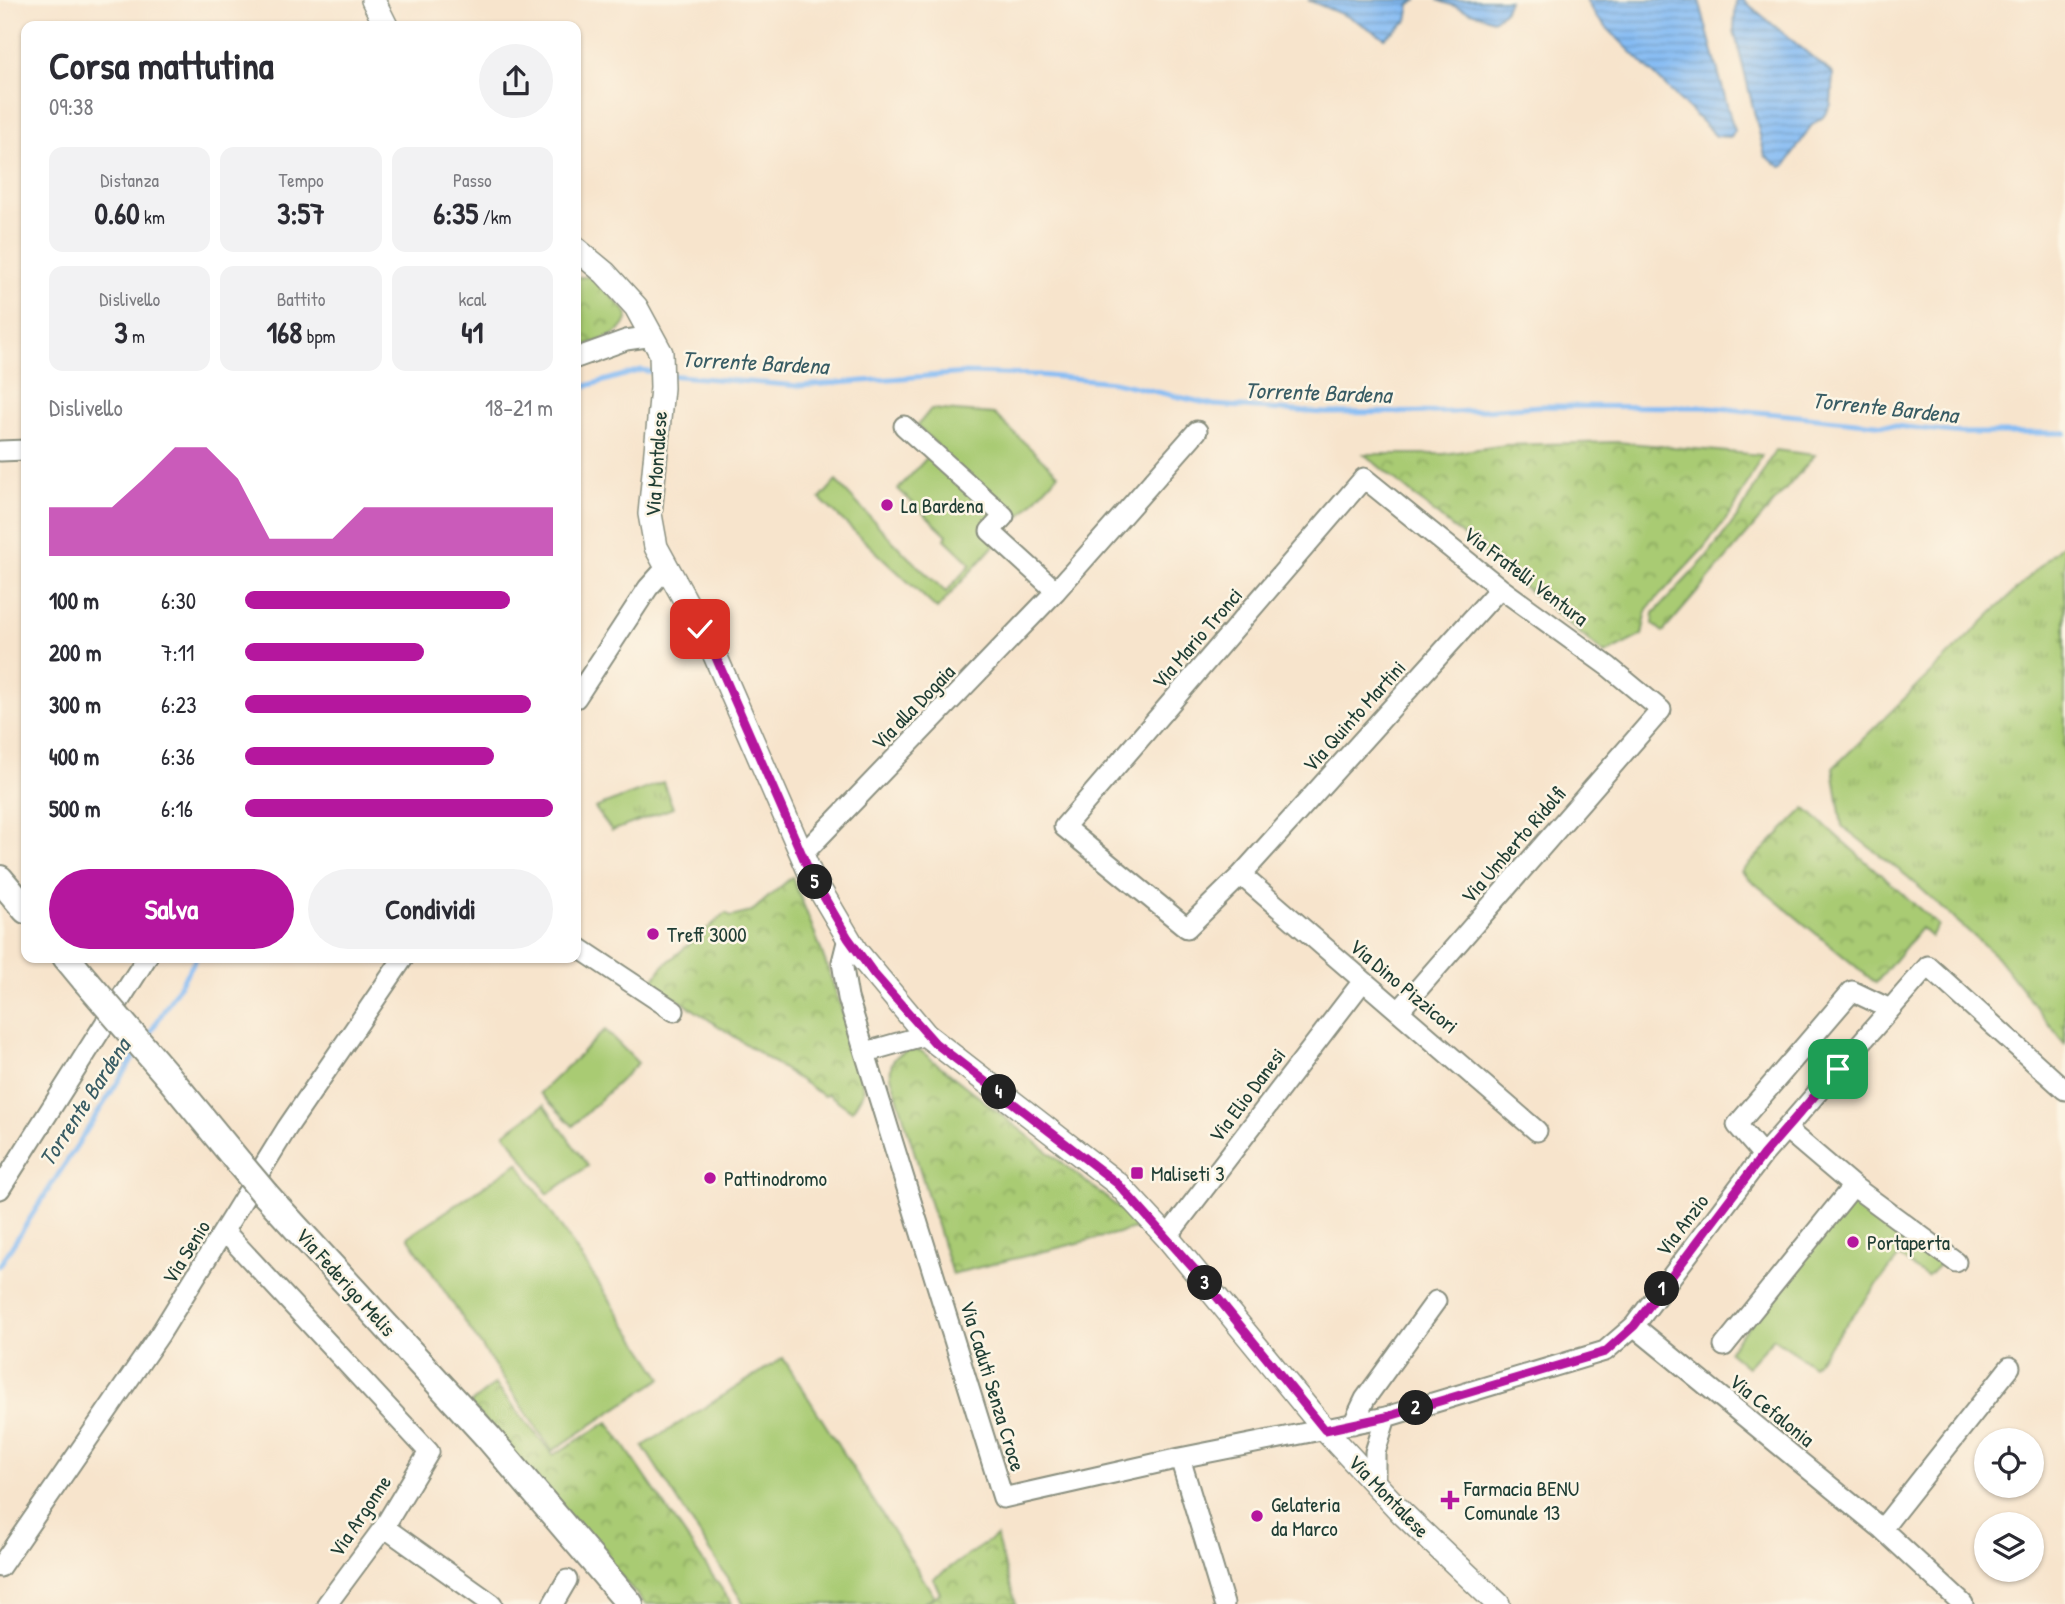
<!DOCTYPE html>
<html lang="it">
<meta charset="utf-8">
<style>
:root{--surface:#fff;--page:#f2f2f3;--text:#2b2b33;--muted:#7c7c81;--accent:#b5179e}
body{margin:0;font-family:"Patrick Hand",sans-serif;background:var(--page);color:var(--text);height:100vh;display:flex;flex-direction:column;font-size:26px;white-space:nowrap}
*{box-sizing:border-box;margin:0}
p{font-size:23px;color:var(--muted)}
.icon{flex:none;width:38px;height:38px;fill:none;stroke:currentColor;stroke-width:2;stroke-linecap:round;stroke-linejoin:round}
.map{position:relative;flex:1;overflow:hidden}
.side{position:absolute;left:21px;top:21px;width:560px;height:942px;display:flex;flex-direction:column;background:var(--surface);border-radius:14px;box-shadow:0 2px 5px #0004}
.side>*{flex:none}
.buttons{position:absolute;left:1974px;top:1428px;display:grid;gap:14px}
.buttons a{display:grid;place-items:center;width:70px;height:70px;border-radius:50%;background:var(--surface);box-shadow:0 2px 5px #0004;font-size:35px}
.pin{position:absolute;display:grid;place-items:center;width:60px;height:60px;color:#fff;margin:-30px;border-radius:14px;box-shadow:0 4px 10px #0006}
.km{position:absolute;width:35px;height:35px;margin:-18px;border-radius:50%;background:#222;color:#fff;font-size:19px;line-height:35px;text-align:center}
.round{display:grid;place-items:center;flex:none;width:74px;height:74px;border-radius:37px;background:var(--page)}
.head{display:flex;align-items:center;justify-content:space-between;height:119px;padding:0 28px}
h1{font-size:38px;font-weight:700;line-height:52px}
.stats{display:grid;grid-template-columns:repeat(3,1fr);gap:10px;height:119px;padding:7px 28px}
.stats div{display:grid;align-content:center;border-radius:14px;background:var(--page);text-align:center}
.stats b{font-size:30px;font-weight:700}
.stats small{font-size:19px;font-weight:400}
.stats p{font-size:19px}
.chart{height:196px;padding:14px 28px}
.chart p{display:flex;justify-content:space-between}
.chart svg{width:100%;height:126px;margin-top:7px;fill:var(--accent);opacity:.7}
.action{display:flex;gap:14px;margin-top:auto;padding:14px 28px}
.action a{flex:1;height:80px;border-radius:42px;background:var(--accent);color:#fff;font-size:28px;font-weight:700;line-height:80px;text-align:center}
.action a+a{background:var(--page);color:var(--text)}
ul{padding:0 28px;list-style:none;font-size:23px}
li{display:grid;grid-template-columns:112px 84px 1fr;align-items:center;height:52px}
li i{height:18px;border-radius:9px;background:var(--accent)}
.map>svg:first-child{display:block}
</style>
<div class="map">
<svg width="2065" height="1604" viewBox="0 0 2065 1604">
<defs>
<pattern id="grass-tufts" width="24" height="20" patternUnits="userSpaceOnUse" patternTransform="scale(1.75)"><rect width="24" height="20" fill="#a9cb73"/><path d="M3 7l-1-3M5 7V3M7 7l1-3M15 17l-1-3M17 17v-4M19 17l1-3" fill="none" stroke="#89a65f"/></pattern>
<pattern id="park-crowns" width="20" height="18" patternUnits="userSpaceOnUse" patternTransform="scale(1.75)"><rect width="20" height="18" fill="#a9cb73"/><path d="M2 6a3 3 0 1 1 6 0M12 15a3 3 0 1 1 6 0" fill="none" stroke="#89a65f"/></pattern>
<pattern id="water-rules" width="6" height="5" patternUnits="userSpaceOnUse" patternTransform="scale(1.75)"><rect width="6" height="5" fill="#84bbf4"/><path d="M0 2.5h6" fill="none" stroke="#6b99c6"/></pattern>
</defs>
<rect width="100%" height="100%" fill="#fcf5e5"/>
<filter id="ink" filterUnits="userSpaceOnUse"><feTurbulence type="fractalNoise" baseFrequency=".0143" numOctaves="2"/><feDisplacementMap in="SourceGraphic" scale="14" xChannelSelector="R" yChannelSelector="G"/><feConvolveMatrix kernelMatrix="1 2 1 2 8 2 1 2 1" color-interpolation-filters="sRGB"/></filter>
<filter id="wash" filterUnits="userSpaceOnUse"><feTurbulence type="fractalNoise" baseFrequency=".00686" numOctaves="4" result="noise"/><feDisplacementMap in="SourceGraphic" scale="28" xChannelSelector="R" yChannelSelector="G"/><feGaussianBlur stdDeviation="1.57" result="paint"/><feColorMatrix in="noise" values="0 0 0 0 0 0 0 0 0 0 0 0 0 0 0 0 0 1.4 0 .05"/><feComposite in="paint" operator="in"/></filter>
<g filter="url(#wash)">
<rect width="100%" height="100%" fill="#f7e4cc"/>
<path fill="url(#grass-tufts)" stroke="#648454" stroke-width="2" d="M2065,542V1044L1997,957L1908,877L1842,826L1833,768Z
M663,782L673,808L612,831L595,808Z"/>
<path fill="url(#park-crowns)" stroke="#648454" stroke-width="2" d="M576,277H593L628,314C626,338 594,341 576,348Z
M1617,442L1762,455L1734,509L1701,551L1647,609L1642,635L1605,654L1364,454H1444L1506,445Z
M1775,450L1815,455L1663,632L1653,624L1654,613L1704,560L1741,512Z
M1805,808L1938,925L1931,937L1921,928L1876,983L1741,872Z
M792,877C821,946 848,1018 864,1091L852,1111L828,1094L824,1096L652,982L662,967L726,913L731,917L751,912Z
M913,1050L921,1051L1143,1227L952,1274L891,1076C889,1060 898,1052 913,1050Z
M495,1384L553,1455L608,1422L732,1604H645L470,1404Z
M996,1536L1016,1604H923L940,1593L933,1579Z"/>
<path fill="#a9cb73" stroke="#648454" stroke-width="2" d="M931,409L994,414L1058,474L937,609L820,499L836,481L906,555L946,592L971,564L945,539L947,535L898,489L938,446L917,426Z
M605,1030L638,1063L573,1126L540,1093Z
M544,1105L588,1166L548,1194L505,1133Z
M518,1163L662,1378L552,1451L408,1237Z
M1853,1195L1944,1260L1927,1277L1899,1257L1813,1366L1774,1338L1747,1367L1728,1351Z
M783,1358L934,1596L922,1604H744L643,1446Z"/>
<path fill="url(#water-rules)" stroke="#527c94" stroke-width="2" d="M1308,0H1418L1410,4L1407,21L1385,38L1351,18Z
M1437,0H1509L1504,12L1493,20Z
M1586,0H1699L1734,131L1731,137L1716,136L1596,17Z
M1736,0H1743L1833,74L1831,105L1823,117L1811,126L1786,165L1781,167L1765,156L1734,30Z"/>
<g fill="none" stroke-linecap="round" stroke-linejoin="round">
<path stroke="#84bbf4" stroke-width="5" d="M667,375L799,386L966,373L1037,375L1114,382L1214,405L1325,413L1453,412L1540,406L1710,407L1963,433H2065
M576,389L641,370L654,372
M147,1038L197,957
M0,1265L137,1052"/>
</g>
</g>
<g filter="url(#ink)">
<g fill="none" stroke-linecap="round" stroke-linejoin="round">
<g stroke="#8b9080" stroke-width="23">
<path id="minor" d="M576,358L626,340L653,336
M904,426L1004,516L990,531L1056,591
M0,451L26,450
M576,698L648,588L666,568
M802,855L1056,591L1197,431
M1241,875L1537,1131
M848,938L842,962L848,998L1003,1498L1180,1458L1386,1417L1605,1351L1634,1326L1763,1155L1928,966L2065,1090
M576,946L674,1011
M1399,1011L1661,710L1609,667L1500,588L1364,478L1064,827L1187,928L1241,875L1500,588
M866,1052L926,1035
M1763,1155L1737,1125L1852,991L1890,1009
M1853,1186L1956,1262
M0,1189L147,957
M225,1232L429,1452L384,1527L327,1604
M1167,1237L1363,981
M1634,1326L1882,1529L1963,1604
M1724,1346L1853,1186L1786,1129
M1353,1424L1365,1399L1436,1301
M1180,1458L1224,1604
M1375,1482V1452L1386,1417
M384,1527L492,1604
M1882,1529L2010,1367
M0,1567L160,1334L287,1128L404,957
M553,1604L567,1580"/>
</g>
<g stroke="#8b9080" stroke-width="26">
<path id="tertiary" d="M373,0L386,26
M576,249L605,273L636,307L661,353L662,388L650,514L656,547L714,653L810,873L856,951L926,1035L1118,1184L1167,1237L1325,1430L1402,1513L1498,1604"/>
</g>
<g stroke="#8b9080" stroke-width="30">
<path id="secondary" d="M0,879L26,910
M66,957L85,980
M167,1075L240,1164
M266,1195L488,1437L630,1604"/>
</g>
<use href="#minor" stroke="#fff" stroke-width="19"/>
<use href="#tertiary" stroke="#fff" stroke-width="23"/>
<use href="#secondary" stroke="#fff" stroke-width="26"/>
<g stroke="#8b9080" stroke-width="30" stroke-linecap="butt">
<path id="secondary-bridge" d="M85,980L167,1075
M240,1164L266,1195"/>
</g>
<use href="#secondary-bridge" stroke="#fff" stroke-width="26"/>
</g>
</g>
<g fill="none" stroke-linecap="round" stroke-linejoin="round" filter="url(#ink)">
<g stroke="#fff" stroke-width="14">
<path id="route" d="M700,629L714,653L810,873L848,938L874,974L935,1043L1118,1184L1195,1270L1325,1430L1386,1417L1605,1352L1634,1326L1763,1155L1838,1069"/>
</g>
<use href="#route" stroke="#b5179e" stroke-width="9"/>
</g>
<g fill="#b5179e" stroke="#fcf5e5" stroke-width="2.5">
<circle cx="887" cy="505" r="7"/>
<circle cx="653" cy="934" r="7"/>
<rect x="1130" y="1166" width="14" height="14" rx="3.5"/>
<circle cx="710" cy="1178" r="7"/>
<circle cx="1853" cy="1242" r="7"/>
<path d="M1446.5 1489.5h7v7h7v7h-7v7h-7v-7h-7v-7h7z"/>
<circle cx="1257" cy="1516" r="7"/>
</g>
<g text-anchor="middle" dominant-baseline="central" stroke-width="5" stroke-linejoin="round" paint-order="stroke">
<g font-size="21" fill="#1f3d34" stroke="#fcf5e5">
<text transform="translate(656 464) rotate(-86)">Via Montalese</text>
<text transform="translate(1526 576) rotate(37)">Via Fratelli Ventura</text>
<text transform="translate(1197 638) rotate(-49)">Via Mario Tronci</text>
<text transform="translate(913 707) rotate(-46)">Via alla Dogaia</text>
<text transform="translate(1354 716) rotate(-48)">Via Quinto Martini</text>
<text transform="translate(1513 845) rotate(-49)">Via Umberto Ridolfi</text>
<text transform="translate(1404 986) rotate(40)">Via Dino Pizzicori</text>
<text transform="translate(1247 1095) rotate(-53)">Via Elio Danesi</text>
<text transform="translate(1682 1225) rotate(-53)">Via Anzio</text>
<text transform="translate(186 1252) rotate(-58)">Via Senio</text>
<text transform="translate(346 1282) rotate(48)">Via Federigo Melis</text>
<text transform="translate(993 1386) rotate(73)">Via Caduti Senza Croce</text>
<text transform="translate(1772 1410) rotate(39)">Via Cefalonia</text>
<text transform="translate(1389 1496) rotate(46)">Via Montalese</text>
<text transform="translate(360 1516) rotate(-56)">Via Argonne</text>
</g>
<g font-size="21" fill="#1f3d34" stroke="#fcf5e5" text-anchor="start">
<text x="901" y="505">La Bardena</text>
<text x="667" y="934">Treff 3000</text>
<text x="1151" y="1173">Maliseti 3</text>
<text x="724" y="1178">Pattinodromo</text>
<text x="1867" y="1242">Portaperta</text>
<text x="1464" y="1488">Farmacia BENU<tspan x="1464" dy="24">Comunale 13</tspan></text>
<text x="1271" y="1504">Gelateria<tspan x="1271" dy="24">da Marco</tspan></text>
</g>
<g font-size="23" font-style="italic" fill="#385c64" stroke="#fcf5e5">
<text transform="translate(755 362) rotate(3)">Torrente Bardena</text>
<text transform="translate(1318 392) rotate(2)">Torrente Bardena</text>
<text transform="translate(1885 407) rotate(6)">Torrente Bardena</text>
<text transform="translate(84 1102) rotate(-57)">Torrente Bardena</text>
</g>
</g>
</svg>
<div class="buttons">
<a><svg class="icon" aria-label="locate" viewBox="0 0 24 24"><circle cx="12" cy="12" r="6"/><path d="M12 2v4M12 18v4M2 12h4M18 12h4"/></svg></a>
<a><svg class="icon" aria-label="layers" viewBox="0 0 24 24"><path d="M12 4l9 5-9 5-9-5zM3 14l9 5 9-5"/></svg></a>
</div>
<div class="pin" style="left:1838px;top:1069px;background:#1e9e55"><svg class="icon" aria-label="arrive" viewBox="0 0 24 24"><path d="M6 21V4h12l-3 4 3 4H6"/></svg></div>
<div class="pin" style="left:700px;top:629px;background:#d93025"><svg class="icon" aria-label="check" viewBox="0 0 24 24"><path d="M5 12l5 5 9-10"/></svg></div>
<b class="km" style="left:1662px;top:1289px">1</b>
<b class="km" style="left:1416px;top:1408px">2</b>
<b class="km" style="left:1205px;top:1283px">3</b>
<b class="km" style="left:999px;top:1092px">4</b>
<b class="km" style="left:815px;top:882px">5</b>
<section class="side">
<div class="head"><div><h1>Corsa mattutina</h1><p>09:38</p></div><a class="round"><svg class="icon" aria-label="share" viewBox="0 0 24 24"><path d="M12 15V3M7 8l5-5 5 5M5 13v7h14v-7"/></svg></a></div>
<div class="stats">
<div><p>Distanza</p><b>0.60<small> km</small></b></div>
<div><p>Tempo</p><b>3:57</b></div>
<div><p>Passo</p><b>6:35<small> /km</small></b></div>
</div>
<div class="stats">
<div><p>Dislivello</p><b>3<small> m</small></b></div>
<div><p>Battito</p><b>168<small> bpm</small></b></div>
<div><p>kcal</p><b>41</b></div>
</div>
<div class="chart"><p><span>Dislivello</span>18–21 m</p>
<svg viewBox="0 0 160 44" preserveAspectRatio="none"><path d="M0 44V27L10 27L20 27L30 17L40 6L50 6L60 17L70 38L80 38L90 38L100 27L110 27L120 27L130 27L140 27L150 27L160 27V44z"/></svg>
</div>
<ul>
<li><b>100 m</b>6:30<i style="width:86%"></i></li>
<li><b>200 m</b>7:11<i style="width:58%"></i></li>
<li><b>300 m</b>6:23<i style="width:93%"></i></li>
<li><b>400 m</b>6:36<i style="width:81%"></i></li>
<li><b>500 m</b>6:16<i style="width:100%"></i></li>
</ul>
<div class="action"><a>Salva</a><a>Condividi</a></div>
</section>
</div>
